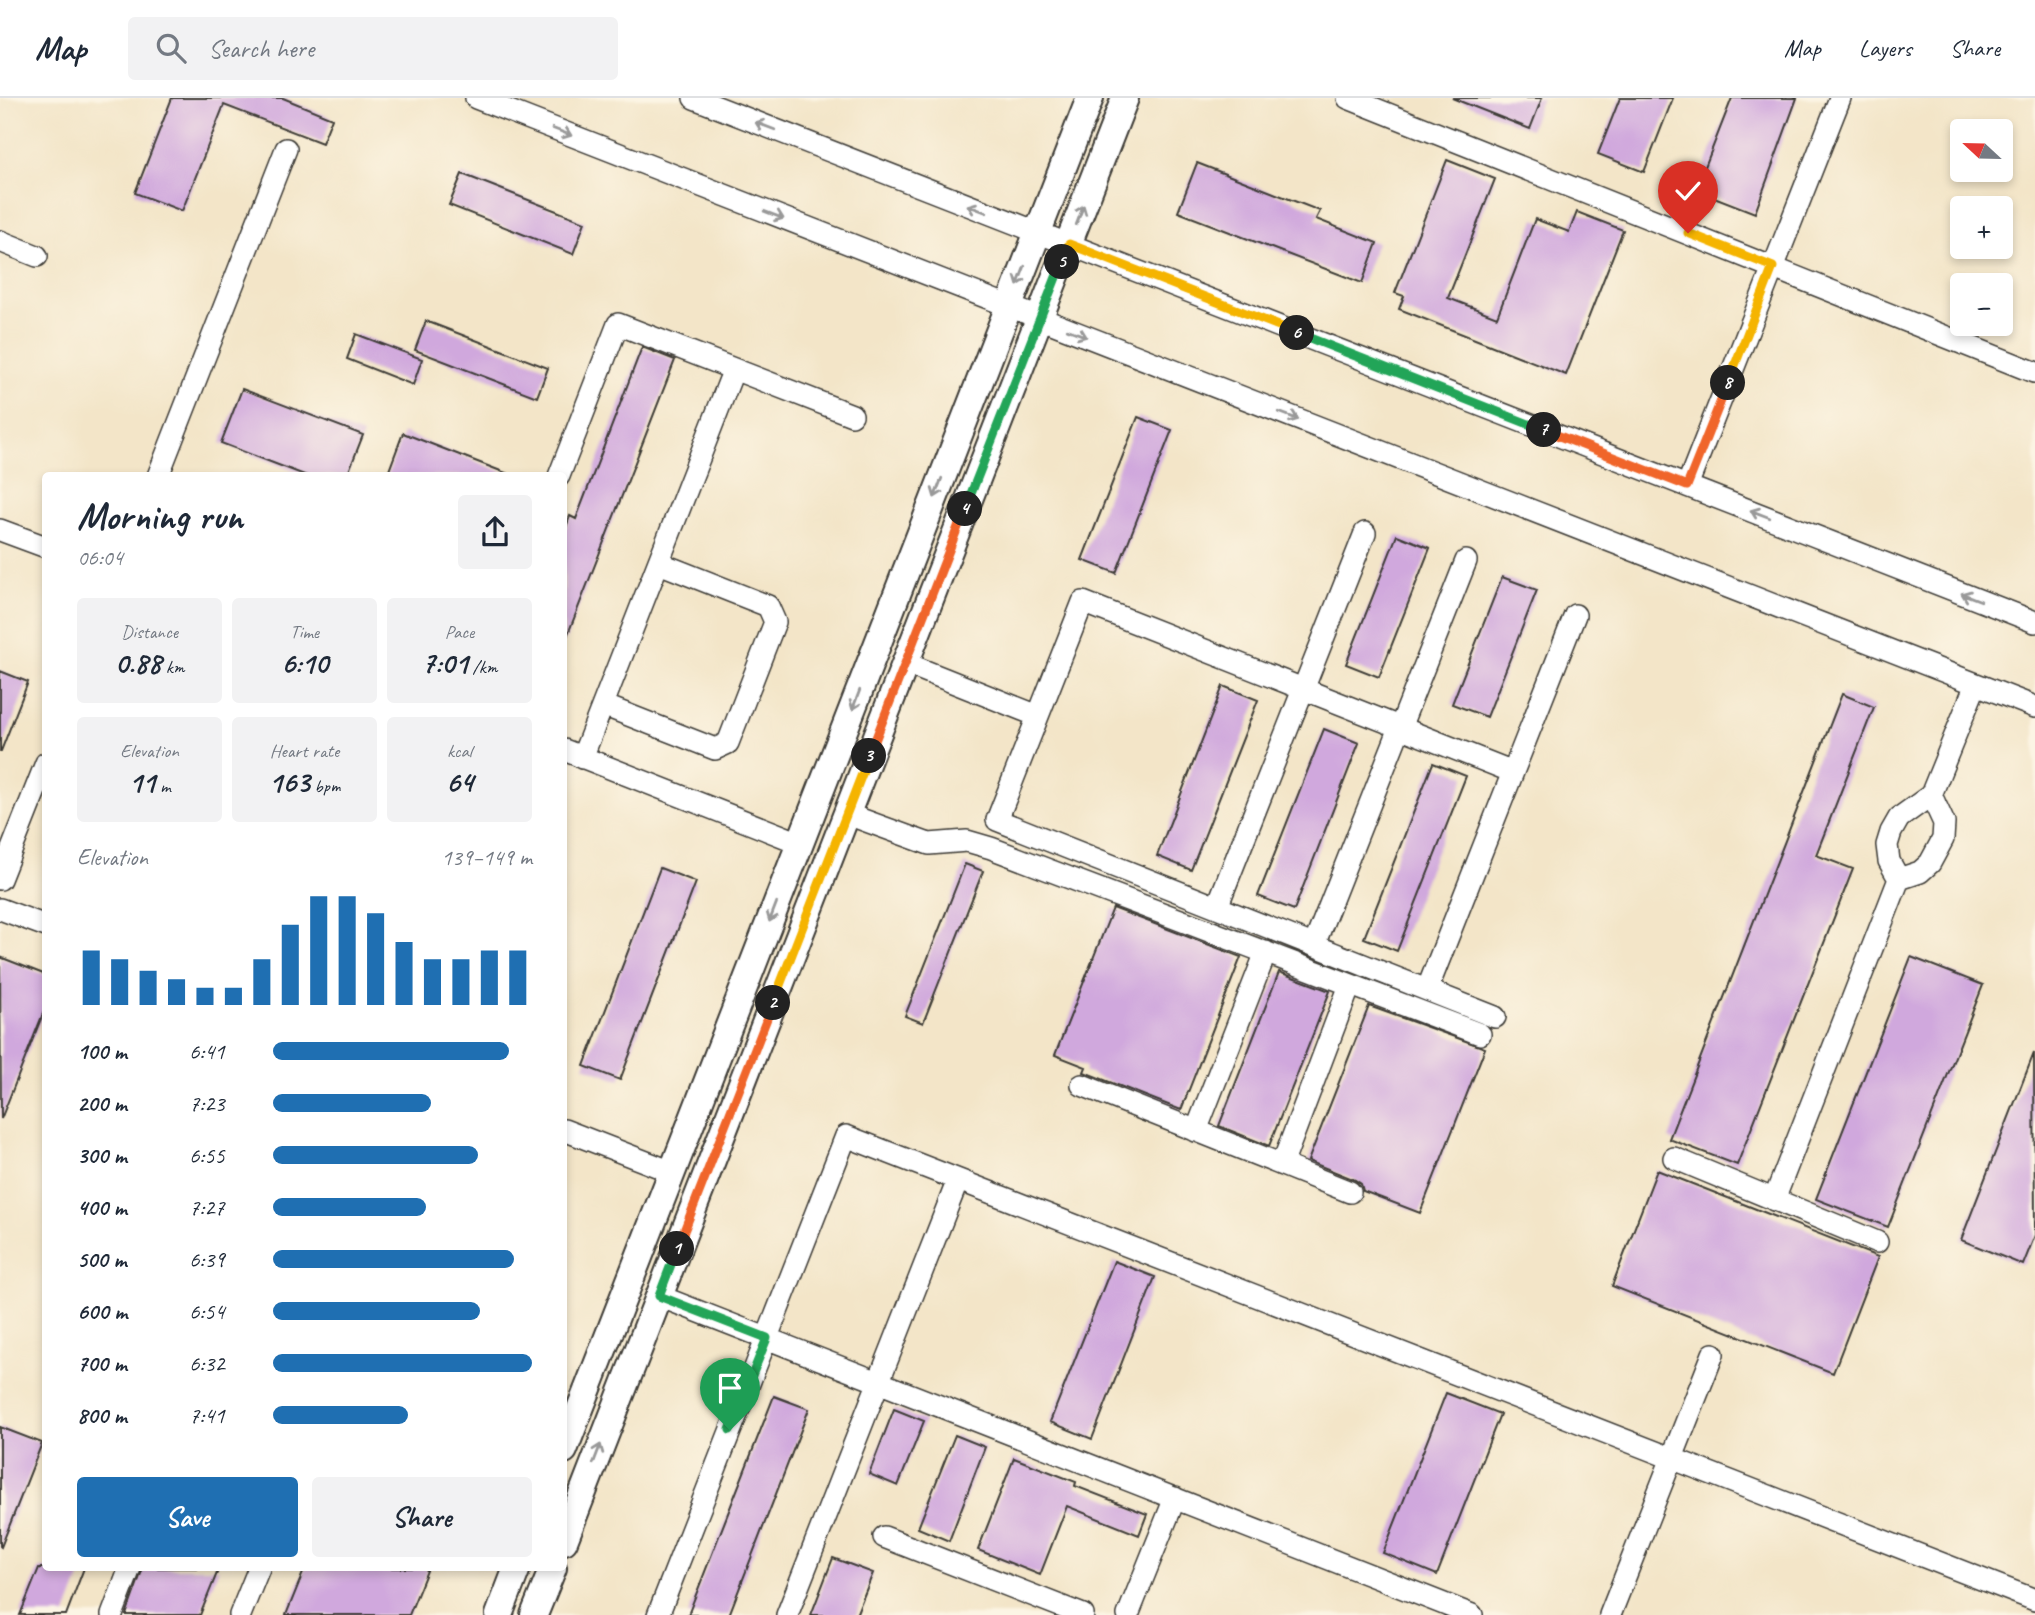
<!DOCTYPE html>
<meta charset="utf-8">
<style>
:root{--surface:#fff;--page:#f2f2f3;--text:#1f2937;--muted:#747a83;--line:#e0e1e3;--accent:#1f6fb2}
body{margin:0;font-family:Caveat,sans-serif;background:var(--page);color:var(--text);height:100vh;display:flex;flex-direction:column;font-size:26px;white-space:nowrap}
*{box-sizing:border-box;margin:0}
p{font-size:23px;color:var(--muted)}
.icon{flex:none;width:38px;height:38px;fill:none;stroke:currentColor;stroke-width:2;stroke-linecap:round;stroke-linejoin:round}
.map{position:relative;flex:1;overflow:hidden}
.panel{position:absolute;left:42px;top:374px;width:525px;height:1099px;display:flex;flex-direction:column;background:var(--surface);border-radius:7px;box-shadow:0 4px 10px #0003}
.panel>*{flex:none}
.needle{width:46px;rotate:292deg}
.tools{position:absolute;left:1950px;top:21px;display:grid;gap:14px}
.tools a{display:grid;place-items:center;width:63px;height:63px;border-radius:7px;background:var(--surface);box-shadow:0 4px 10px #0003;font-size:35px}
.pin{position:absolute;display:grid;place-items:center;width:60px;height:60px;color:#fff;margin:-72px -30px;border-radius:50% 50% 50% 0;rotate:-45deg;box-shadow:0 0 7px #0007}
.pin .icon{rotate:45deg}
.km{position:absolute;width:35px;height:35px;margin:-18px;border-radius:50%;background:#222;color:#fff;font-size:19px;line-height:35px;text-align:center}
.round{display:grid;place-items:center;flex:none;width:74px;height:74px;border-radius:7px;background:var(--page)}
.overview{display:flex;align-items:center;justify-content:space-between;height:119px;padding:0 35px}
h1{font-size:38px;font-weight:600;line-height:52px}
.metrics{display:grid;grid-template-columns:repeat(3,1fr);gap:10px;height:119px;padding:7px 35px}
.metrics div{display:grid;align-content:center;border-radius:7px;background:var(--page);text-align:center}
.metrics b{font-size:30px;font-weight:600}
.metrics small{font-size:19px;font-weight:400}
.metrics p{font-size:19px}
.chart{height:196px;padding:14px 35px}
.chart p{display:flex;justify-content:space-between}
.chart svg{width:100%;height:126px;margin-top:7px;stroke:var(--accent);stroke-width:6}
.button{display:flex;gap:14px;margin-top:auto;padding:14px 35px}
.button a{flex:1;height:80px;border-radius:7px;background:var(--accent);color:#fff;font-size:28px;font-weight:600;line-height:80px;text-align:center}
.button a+a{background:var(--page);color:var(--text)}
ul{padding:0 35px;list-style:none;font-size:23px}
li{display:grid;grid-template-columns:112px 84px 1fr;align-items:center;height:52px}
li i{height:18px;border-radius:9px;background:var(--accent)}
header{display:flex;align-items:center;gap:42px;box-sizing:border-box;height:98px;padding:0 35px;background:var(--surface);border-bottom:2px solid var(--line)}
header strong{font-size:33px}
nav{display:flex;gap:38px;margin-inline-start:auto;font-size:24px}
.search{width:490px;height:63px;background:var(--page);display:flex;align-items:center;gap:18px;box-sizing:border-box;padding:0 24px;border-radius:7px;color:var(--muted);font-size:26px}
.map>svg:first-child{display:block}
</style>
<header>
<strong>Map</strong>
<div class="search"><svg class="icon" aria-label="search" viewBox="0 0 24 24"><circle cx="10" cy="10" r="6"/><path d="M15 15l6 6"/></svg>Search here</div>
<nav><a>Map</a><a>Layers</a><a>Share</a></nav>
</header>
<div class="map">
<svg width="2035" height="1517" viewBox="0 0 2035 1517">
<rect width="100%" height="100%" fill="#fcf5e5"/>
<filter id="ink" filterUnits="userSpaceOnUse"><feTurbulence type="fractalNoise" baseFrequency=".0143" numOctaves="2"/><feDisplacementMap in="SourceGraphic" scale="14" xChannelSelector="R" yChannelSelector="G"/><feConvolveMatrix kernelMatrix="1 2 1 2 8 2 1 2 1" color-interpolation-filters="sRGB"/></filter>
<filter id="wash" filterUnits="userSpaceOnUse"><feTurbulence type="fractalNoise" baseFrequency=".00686" numOctaves="4" result="noise"/><feDisplacementMap in="SourceGraphic" scale="28" xChannelSelector="R" yChannelSelector="G"/><feGaussianBlur stdDeviation="1.57" result="paint"/><feColorMatrix in="noise" values="0 0 0 0 0 0 0 0 0 0 0 0 0 0 0 0 0 1.4 0 .05"/><feComposite in="paint" operator="in"/></filter>
<g filter="url(#wash)">
<rect width="100%" height="100%" fill="#f3e5c8"/>
<g id="blocks">
<path fill="#d0a8dd" d="M172,0H283L332,20L322,45L224,7L182,113L135,95Z
M1452,0H1542L1530,31Z
M1620,0H1673L1644,74L1598,56Z
M1732,0H1797L1755,115L1696,92Z
M1447,62L1495,81L1448,200L1497,219L1535,121L1569,134L1577,114L1623,132L1566,277L1399,211L1404,198L1395,195Z
M1197,65L1320,113L1316,121L1377,145L1362,185L1178,114Z
M462,76L585,124L573,156L449,107Z
M426,223L548,270L537,299L415,252Z
M356,236L422,261L413,287L347,261Z
M642,249L675,262L564,546V435L570,418L576,421Z
M242,291L363,337L347,378H307L221,345Z
M1138,319L1172,332L1116,475L1082,462Z
M403,335L511,377V378H387Z
M1397,437L1430,450L1379,579L1346,566Z
M1502,479L1537,492L1487,619L1452,606Z
M0,573L28,584L1,653H0Z
M1223,588L1258,602L1191,772L1157,758Z
M1842,596L1874,609L1816,757L1853,771L1737,1067L1669,1041Z
M1324,631L1359,645L1294,812L1258,798Z
M1433,665L1466,678L1397,853L1364,840Z
M965,766L983,773L923,925L905,918Z
M660,770L696,784L620,982L584,968Z
M1113,810L1241,859L1181,1012L1084,974L1086,969L1055,957Z
M0,859L46,877V908L1,1021Z
M1911,859L1983,887L1888,1129L1816,1101Z
M1279,874L1330,893L1269,1048L1219,1028Z
M1369,908L1485,950L1420,1115L1363,1093L1361,1086L1355,1082L1308,1063Z
M2034,955L2035,1137L2023,1167L1961,1142Z
M1657,1072L1878,1159L1833,1275L1612,1188Z
M1114,1163L1155,1179L1092,1341L1050,1324Z
M1446,1295L1500,1316L1437,1477L1383,1455Z
M774,1298L809,1311L729,1517H688Z
M894,1311L924,1323L898,1388L869,1376Z
M0,1329L42,1345L1,1449L0,1448Z
M955,1337L985,1349L949,1443L918,1430Z
M1014,1360L1076,1384L1075,1388L1147,1416L1139,1437L1067,1408L1040,1477L978,1452Z
M833,1460L873,1475L856,1517H811Z
M39,1470H84L66,1517H20Z
M143,1470H219L200,1517H126Z
M305,1470H428L409,1517H286Z"/>
</g>
</g>
<g filter="url(#ink)">
<use href="#blocks" fill-opacity="0" stroke="#3c3a36" stroke-width="2"/>
<g fill="none" stroke-linecap="round" stroke-linejoin="round">
<g stroke="#3c3a36" stroke-width="24">
<path id="minor" d="M476,0L2035,609
M694,0L2035,524
M1348,0L2034,274
M0,143L37,158
M158,378L286,51
M559,378L618,226L852,317
M1687,388L1840,0
M0,432L46,449
M905,565L1038,618
M603,607L715,651L728,645L775,524L768,508L659,465
M564,652L800,745
M582,660L734,271
M847,716L929,746L967,743L991,750L1480,936
M0,781L46,665
M1899,781L1889,763L1887,747L1891,734L1899,720L1931,697L1976,586
M1217,809L1365,435
M0,811L46,828
M1314,847L1466,463
M1427,892L1575,517
M1495,919L997,722L1083,504L1513,674
M1082,987L1350,1094
M564,1032L672,1074
M1196,1033L1266,854
M1674,1060L1877,1144
M1282,1067L1350,887
M1774,1102L1899,781L1920,774L1930,765L1943,741L1944,725L1931,697
M659,1198L1472,1517
M884,1439L1083,1517
M112,1517L130,1470
M240,1517L259,1470
M658,1517L846,1038L2035,1502
M787,1517L958,1082
M1128,1517L1175,1400
M1610,1517L1713,1256"/>
</g>
<g stroke="#3c3a36" stroke-width="30">
<path id="major" d="M564,1352L1090,0
M564,1443L1125,0
M499,1517L517,1470
M534,1517L553,1470"/>
</g>
<use href="#minor" stroke="#fff" stroke-width="21"/>
<use href="#major" stroke="#fff" stroke-width="26"/>
</g>
<defs><path id="oneway-shaft" d="M-6 0H5M1.5-3L5.5 0L1.5 3" fill="none" stroke-width="1.6" stroke-linecap="round" stroke-linejoin="round" transform="scale(1.75)"/></defs>
<g stroke="#999">
<use href="#oneway-shaft" transform="translate(765 28) rotate(-159)"/>
<use href="#oneway-shaft" transform="translate(562 34) rotate(21)"/>
<use href="#oneway-shaft" transform="translate(977 111) rotate(-159)"/>
<use href="#oneway-shaft" transform="translate(774 117) rotate(21)"/>
<use href="#oneway-shaft" transform="translate(1080 117) rotate(-69)"/>
<use href="#oneway-shaft" transform="translate(1021 178) rotate(111)"/>
<use href="#oneway-shaft" transform="translate(1077 235) rotate(21)"/>
<use href="#oneway-shaft" transform="translate(1289 318) rotate(21)"/>
<use href="#oneway-shaft" transform="translate(938 390) rotate(111)"/>
<use href="#oneway-shaft" transform="translate(1760 416) rotate(-159)"/>
<use href="#oneway-shaft" transform="translate(1971 499) rotate(-159)"/>
<use href="#oneway-shaft" transform="translate(856 602) rotate(111)"/>
<use href="#oneway-shaft" transform="translate(773 814) rotate(111)"/>
<use href="#oneway-shaft" transform="translate(597 1356) rotate(-69)"/>
</g>
</g>
<g fill="none" stroke-linecap="round" stroke-linejoin="round" filter="url(#ink)">
<g stroke="#fff" stroke-width="14">
<path id="split-1" d="M677,1151L659,1198L767,1240L730,1332"/>
</g>
<g stroke="#fff" stroke-width="14">
<path id="split-2" d="M677,1151L773,905"/>
</g>
<g stroke="#fff" stroke-width="14">
<path id="split-3" d="M773,905L869,658"/>
</g>
<g stroke="#fff" stroke-width="14">
<path id="split-4" d="M869,658L965,411"/>
</g>
<g stroke="#fff" stroke-width="14">
<path id="split-5" d="M965,411L1062,164"/>
</g>
<g stroke="#fff" stroke-width="14">
<path id="split-6" d="M1062,164L1069,146L1297,235"/>
</g>
<g stroke="#fff" stroke-width="14">
<path id="split-7" d="M1297,235L1544,332"/>
</g>
<g stroke="#fff" stroke-width="14">
<path id="split-8" d="M1544,332L1687,388L1728,285"/>
</g>
<g stroke="#fff" stroke-width="14">
<path id="split-9" d="M1688,135L1773,169L1728,285"/>
</g>
<use href="#split-1" stroke="#22a559" stroke-width="9"/>
<use href="#split-2" stroke="#f0652b" stroke-width="9"/>
<use href="#split-3" stroke="#f5b400" stroke-width="9"/>
<use href="#split-4" stroke="#f0652b" stroke-width="9"/>
<use href="#split-5" stroke="#22a559" stroke-width="9"/>
<use href="#split-6" stroke="#f5b400" stroke-width="9"/>
<use href="#split-7" stroke="#22a559" stroke-width="9"/>
<use href="#split-8" stroke="#f0652b" stroke-width="9"/>
<use href="#split-9" stroke="#f5b400" stroke-width="9"/>
</g>
</svg>
<div class="tools">
<a><svg class="needle" viewBox="-14 -14 28 28"><path d="M0-13l5 13h-10z" fill="#e53935"/><path d="M0 13l5-13h-10z" fill="#747a83"/></svg></a>
<a>+</a>
<a>−</a>
</div>
<div class="pin" style="left:730px;top:1332px;background:#1e9e55"><svg class="icon" aria-label="arrive" viewBox="0 0 24 24"><path d="M6 21V4h12l-3 4 3 4H6"/></svg></div>
<div class="pin" style="left:1688px;top:135px;background:#d93025"><svg class="icon" aria-label="check" viewBox="0 0 24 24"><path d="M5 12l5 5 9-10"/></svg></div>
<b class="km" style="left:677px;top:1151px">1</b>
<b class="km" style="left:773px;top:905px">2</b>
<b class="km" style="left:869px;top:658px">3</b>
<b class="km" style="left:965px;top:411px">4</b>
<b class="km" style="left:1062px;top:164px">5</b>
<b class="km" style="left:1297px;top:235px">6</b>
<b class="km" style="left:1544px;top:332px">7</b>
<b class="km" style="left:1728px;top:285px">8</b>
<section class="panel">
<div class="overview"><div><h1>Morning run</h1><p>06:04</p></div><a class="round"><svg class="icon" aria-label="share" viewBox="0 0 24 24"><path d="M12 15V3M7 8l5-5 5 5M5 13v7h14v-7"/></svg></a></div>
<div class="metrics">
<div><p>Distance</p><b>0.88<small> km</small></b></div>
<div><p>Time</p><b>6:10</b></div>
<div><p>Pace</p><b>7:01<small> /km</small></b></div>
</div>
<div class="metrics">
<div><p>Elevation</p><b>11<small> m</small></b></div>
<div><p>Heart rate</p><b>163<small> bpm</small></b></div>
<div><p>kcal</p><b>64</b></div>
</div>
<div class="chart"><p><span>Elevation</span>139–149 m</p>
<svg viewBox="0 0 160 44" preserveAspectRatio="none"><path d="M5 44V25M15 44V28M25 44V32M35 44V35M45 44V38M55 44V38M65 44V28M75 44V16M85 44V6M95 44V6M105 44V12M115 44V22M125 44V28M135 44V28M145 44V25M155 44V25"/></svg>
</div>
<ul>
<li><b>100 m</b>6:41<i style="width:91%"></i></li>
<li><b>200 m</b>7:23<i style="width:61%"></i></li>
<li><b>300 m</b>6:55<i style="width:79%"></i></li>
<li><b>400 m</b>7:27<i style="width:59%"></i></li>
<li><b>500 m</b>6:39<i style="width:93%"></i></li>
<li><b>600 m</b>6:54<i style="width:80%"></i></li>
<li><b>700 m</b>6:32<i style="width:100%"></i></li>
<li><b>800 m</b>7:41<i style="width:52%"></i></li>
</ul>
<div class="button"><a>Save</a><a>Share</a></div>
</section>
</div>
